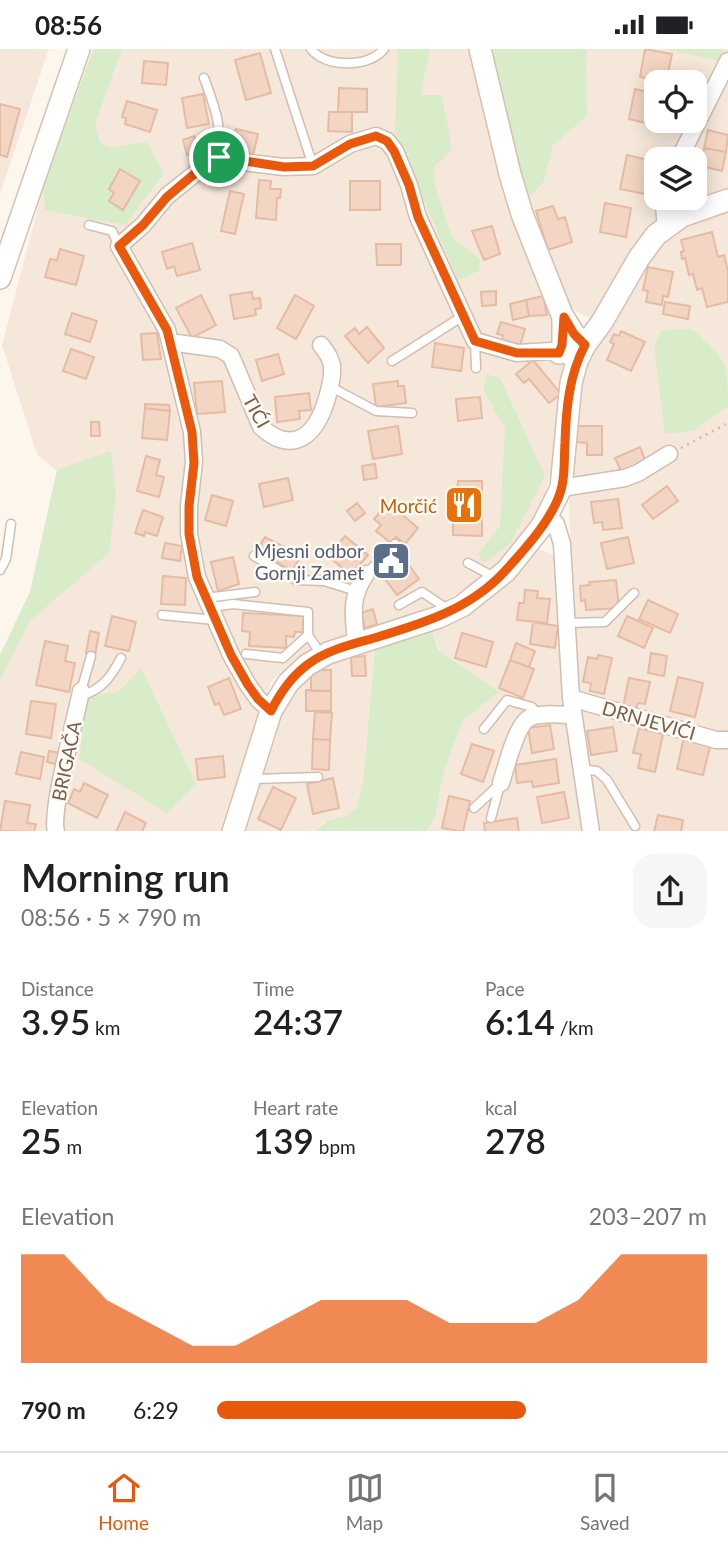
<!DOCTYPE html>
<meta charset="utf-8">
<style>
:root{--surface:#fff;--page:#f6f6f6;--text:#202124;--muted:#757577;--line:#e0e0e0;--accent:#ea580c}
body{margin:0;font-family:Lato,sans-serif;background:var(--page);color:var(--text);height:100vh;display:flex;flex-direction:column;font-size:26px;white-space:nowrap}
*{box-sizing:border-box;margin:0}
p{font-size:23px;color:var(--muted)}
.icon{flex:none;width:38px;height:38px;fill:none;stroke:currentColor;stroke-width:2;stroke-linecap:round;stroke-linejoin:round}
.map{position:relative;height:782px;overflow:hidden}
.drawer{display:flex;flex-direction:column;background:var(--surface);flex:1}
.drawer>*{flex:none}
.buttons{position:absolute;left:644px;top:21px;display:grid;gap:14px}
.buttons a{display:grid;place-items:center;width:63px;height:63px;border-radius:14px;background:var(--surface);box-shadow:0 4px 18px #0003;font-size:35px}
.pin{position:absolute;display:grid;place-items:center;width:60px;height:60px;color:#fff;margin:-30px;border:4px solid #fff;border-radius:50%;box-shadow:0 2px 7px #0007}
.round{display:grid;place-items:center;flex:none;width:74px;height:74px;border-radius:21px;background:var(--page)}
.head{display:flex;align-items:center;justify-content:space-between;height:119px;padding:0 21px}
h1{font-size:38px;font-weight:600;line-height:52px}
.figures{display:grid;grid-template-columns:repeat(3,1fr);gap:10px;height:119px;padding:7px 21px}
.figures div{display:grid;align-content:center}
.figures b{font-size:35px;font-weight:600}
.figures small{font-size:19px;font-weight:400}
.figures p{font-size:19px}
.chart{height:196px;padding:14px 21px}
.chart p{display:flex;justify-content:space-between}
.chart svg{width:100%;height:126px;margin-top:7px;fill:var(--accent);opacity:.7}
ul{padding:0 21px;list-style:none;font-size:23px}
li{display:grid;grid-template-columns:112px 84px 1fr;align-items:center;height:52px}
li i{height:18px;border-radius:9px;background:var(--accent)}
.status{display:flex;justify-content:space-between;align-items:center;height:49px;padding:0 35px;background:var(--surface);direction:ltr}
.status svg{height:19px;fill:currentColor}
.dock{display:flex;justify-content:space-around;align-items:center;height:98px;border-top:2px solid var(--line);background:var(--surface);font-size:19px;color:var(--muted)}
.dock a{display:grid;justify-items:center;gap:4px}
.dock .on{color:var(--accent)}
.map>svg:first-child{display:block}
</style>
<div class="status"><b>08:56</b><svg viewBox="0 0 49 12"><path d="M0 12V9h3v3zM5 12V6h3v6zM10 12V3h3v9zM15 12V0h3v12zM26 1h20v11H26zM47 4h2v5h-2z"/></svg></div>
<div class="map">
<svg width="728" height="783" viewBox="0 0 728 783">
<rect width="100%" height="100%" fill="#fdf6ec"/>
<path fill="#f5e8da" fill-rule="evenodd" d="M0,0H49L0,145Z
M93,0H470L503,145L542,228L567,333L557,395L540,470L500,515L474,534L427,563L312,599L272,631L239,726L225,782H0V606L30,543L57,422L37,405L2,296L43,139Z
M492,0H728V145L674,163L595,272L568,258L558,235L526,144ZM656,33H695V72H656ZM656,110H695V149H656Z
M728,160V782H595L575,639L569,449L581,326L662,191L710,167Z
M537,499L558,508L562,621L582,782L427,783L435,768L444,722L463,671L432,582Z
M375,599L363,733L356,759L346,767L329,771L311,782L245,783L286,643L305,623Z"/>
<path fill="#d8ecc9" d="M93,0H122L95,75L100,94L110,99L147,93L164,124L125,176L45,161L43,139Z
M398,0H430L420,46H442L452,101L434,118L435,138L452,188L480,210L479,222L458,231L395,83Z
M492,0H586L587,67L553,96L544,132L532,146L526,144Z
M665,0H723L719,12Z
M692,280C726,311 728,310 728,357L693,382L665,385L654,296L662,281Z
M487,325L500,329L545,427L510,495L483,515L479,504L500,477L505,379L483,341Z
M111,402L116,447L109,504L30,572L0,631V606L30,543L57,421Z
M432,582L438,601L499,643L463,671L444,722L435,768L427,782L312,783L329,771L346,767L356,759L363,733L375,599Z
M141,619L196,735L167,764L79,710L87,647L118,643Z"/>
<path fill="#f3d5c3" stroke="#e6bba3" stroke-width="2" d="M645,0L672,5L666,33L640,28Z
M260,4L271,44L246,51L235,11Z
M144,12L168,14L166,36L142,34Z
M339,39L367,40V63H338Z
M635,40L656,45V72H660L659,77L629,70Z
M203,45L209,75L187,79L182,49Z
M127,52L157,61L150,83L125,75L126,69L122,68Z
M0,55L20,60L7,108L0,106Z
M329,63H352V83L328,82Z
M236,80L258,85L252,110L230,105Z
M708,81L728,86L726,103L704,99Z
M194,87L199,103L187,106L183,91Z
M704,99L726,103L722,122L701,117Z
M627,106L652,112L645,145L620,140Z
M120,120L140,132L123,161L109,152L114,144L109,140Z
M259,131L271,132L270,140H281L280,149H277L276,171L256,169Z
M350,132H380V161H350Z
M230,142L244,145L235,185L221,182Z
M605,154L631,159L626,188L600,183Z
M553,157L558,170L565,168L572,193L548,201L536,162Z
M492,177L500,205L484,211L472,182Z
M712,183L718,208L724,206L728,222V253L707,258L702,239L697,241L693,225L689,226L685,209L682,210L681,203L684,202L681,191Z
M192,194L200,221L177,227L174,217L167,220L162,203Z
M376,195H401V216H377Z
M60,200L84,207L76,236L45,228L50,210L57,211Z
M648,218L673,223L668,248L663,247L662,256L646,253L648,242L643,241Z
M496,242V256L482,257L481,243Z
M252,243L253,250L260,249L261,259L255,260L256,266L234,270L230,246Z
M201,246L216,276L192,289L176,259Z
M295,246L314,257L296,290L277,279Z
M543,247L547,266L529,267L526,251Z
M526,251L529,267L513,271L510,255Z
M665,253L690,257L688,270L663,265Z
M72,264L97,272L90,293L65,285Z
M501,273L525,280L519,300L501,295L503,286L497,285Z
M367,278L384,299L368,314L345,287L355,279L359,285Z
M621,282L645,293L631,322L607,311L614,295L610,293L614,285L619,287Z
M157,284L161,310L143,311L141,285Z
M435,294L464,299L461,322L432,318Z
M71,300L94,308L86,330L63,322Z
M278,305L284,325L262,332L256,311Z
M533,311L561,345L549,354L529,330L524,334L516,325Z
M222,332L225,363L197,365L194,334Z
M398,332V337H404L406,354L376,358L373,335Z
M309,344L311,361L299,362L300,370L277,373L275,348Z
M480,348L482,369L458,372L456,350Z
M145,355L169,356L170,362L145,359Z
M145,359L170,362L167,391L142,389Z
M91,373H99L100,387H91Z
M398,377L402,405L373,410L368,382Z
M576,377H602V406H587V394L576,393Z
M640,398L645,411L639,414L641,418L629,424L627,420L621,422L615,409Z
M146,407L160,411L156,426L164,428L159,448L137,442Z
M375,415L377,429L364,431L362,417Z
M288,429L293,451L264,458L259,435Z
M458,432H482V487L453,486V468H447V444L457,445Z
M667,437L678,452L653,470L642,456Z
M212,446L233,452L226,477L205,471Z
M618,450L622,479L603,481L602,473L594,474L591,453Z
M357,454L365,464L355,472L347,462Z
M388,454L418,479L405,495L396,488L391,494L376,482L381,476L374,470Z
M143,461L163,468L157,487L145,483L144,487L135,484Z
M345,487L368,506L351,526L328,507Z
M265,488L301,507L292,522L257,501Z
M628,488L634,514L607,520L601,494Z
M165,494L182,497L180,512L162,509Z
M402,506L419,530L397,546L379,522Z
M233,508L239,535L218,542L211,513Z
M163,527L186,529L185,556L161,555Z
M616,531L619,559L586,561L585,551L581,552L580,537L590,536L589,533Z
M525,541L538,542L537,549L550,550L547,574L517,571L519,554H524Z
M648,551L678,565L670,584L639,570Z
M373,560L377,575L365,579L361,564Z
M243,564L304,567L303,583H295L294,588L286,587V599L249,597L250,583L242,582Z
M112,567L136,573L129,602L105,597Z
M627,567L653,579L644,599L618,587Z
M533,573L558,577L555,599L530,595Z
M90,582L99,584L95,606L86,604Z
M462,584L493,593L486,618L455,609Z
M45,592L68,597L65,612L75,614L69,643L36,636Z
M516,594L535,602L529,618L510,611Z
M651,604L667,607L664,627L648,624Z
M598,606L612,609L604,645L590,642L591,634L583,633L588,608L597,610Z
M365,607L366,627H352L351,608Z
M510,611L534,620L523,649L499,639Z
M318,621H331V642H311V627Z
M678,628L703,634L695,668L670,662Z
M229,629L241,660L224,666L219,654L215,656L208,638Z
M629,629L650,633L645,655L638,654L636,660L623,658Z
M306,641L331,642V662H306Z
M31,652L56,655L51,689L26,685Z
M315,663L332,664L330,691L313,690Z
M550,676L554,700L532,704L528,679Z
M613,678L617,702L591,706L587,682Z
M639,679L663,685L655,723L638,719L641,705L633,704Z
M684,688L711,694L703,726L677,720Z
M313,690L330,691L329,721L312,720Z
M472,695L494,702L483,733L461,725Z
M49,702L62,704L60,716L47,713Z
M21,703L44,708L40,730L16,725Z
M223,707L225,728L198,731L196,710Z
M556,710L559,734L533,738L532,732L517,734L515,716Z
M333,729L339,759L313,765L307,735Z
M84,734L108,746L97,769L68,754L74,740L80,743Z
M273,738L296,749L281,781L258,770Z
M564,743L569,769L542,774L537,748Z
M449,747L470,752L463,783L442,779Z
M5,752L30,756L27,774L36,775L34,783L0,782Z
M125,763L146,774L142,783H116Z
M658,766L683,771L681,783H654Z
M517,769L519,783H485L484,774Z"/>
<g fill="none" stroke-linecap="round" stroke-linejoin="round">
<g stroke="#d1beb0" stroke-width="11">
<path id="lane" d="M275,0L313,117
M311,0C325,19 369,19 384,0
M204,29C214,56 223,79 219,108
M89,176L112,182L119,197
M475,292L476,319
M392,312L463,267
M331,338L376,362L412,364
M254,507L296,531L324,532L356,542
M468,514L494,528
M0,521L6,510L11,475
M366,525L395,495
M205,549L255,543
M399,556L422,543L449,561
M219,557L233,555L308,563V586
M162,566L215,571
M568,574L605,573L634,544
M246,605L283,609L308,586L322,607
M81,642L91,607
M80,647C102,641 111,628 121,609
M484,680L507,651L532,658L539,667
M580,720L597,722L607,731L635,777
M251,730L318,728
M474,759L501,734
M491,769L500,736"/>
</g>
<g stroke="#d1beb0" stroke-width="19">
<path id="street" d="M679,110L728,12
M666,178L664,157L667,149
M170,293L220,300L231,307L261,378C295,408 317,384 327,349C330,339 333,326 332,316C330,308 326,302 321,296
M561,439L625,429L638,424L669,405
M549,467L556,475L562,495L571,649L591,783
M356,594C354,566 349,550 366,525
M571,649L716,691H728
M271,662L258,650L248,636L231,606L197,528L189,485V457L194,413L192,383L167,281L119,197L143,176L167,147L212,111L219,108L250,114L284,118L313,117L350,95L376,87L387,92L395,102L409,136L418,168L475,292L517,304L551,302L568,307
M501,734C506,719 516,676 529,669C541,663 561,666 573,666
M56,783C50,762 76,669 81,642"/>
</g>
<g stroke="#d6c0b0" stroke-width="24">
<path id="secondary" d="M480,0L510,125L522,165L562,266L574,285L585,296
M0,229L79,0
M559,304L563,296V268
M233,783L271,662L288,634L307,616L328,604L439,568L462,557L506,522L542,477L561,439L571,334L577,312L585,296L602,273L639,209L656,186L682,167L728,151"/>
</g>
<path stroke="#d9b8a5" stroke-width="2.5" stroke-dasharray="2 5" stroke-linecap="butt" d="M681,399L728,374"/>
<use href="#lane" stroke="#fff" stroke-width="8"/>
<use href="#street" stroke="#fff" stroke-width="16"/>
<use href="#secondary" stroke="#fff" stroke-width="21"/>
</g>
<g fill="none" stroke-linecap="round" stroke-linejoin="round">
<g stroke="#fff" stroke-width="14">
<path id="route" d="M376,87L387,92L394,102L409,136L418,168L475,292L517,304H559L562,296L564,268L574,285L585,296C569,326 566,361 565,394C564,409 565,423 562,437C556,466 526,499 506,521C470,561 421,575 371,590C349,596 325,602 307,616C291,628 280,644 271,662L258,650L248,636L231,606L197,528L189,485V457L194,414L192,383L167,281L119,197L143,176L167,148L212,110L219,108L284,118L313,117L350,95Z"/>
</g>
<use href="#route" stroke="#ea580c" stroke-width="9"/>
</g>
<defs>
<g id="restaurant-square" transform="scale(2.0125)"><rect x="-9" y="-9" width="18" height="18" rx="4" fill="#e8710a" stroke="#fffaf3"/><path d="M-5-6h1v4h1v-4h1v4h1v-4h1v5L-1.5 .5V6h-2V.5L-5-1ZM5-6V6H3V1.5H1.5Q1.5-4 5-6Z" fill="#fff"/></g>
<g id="civic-square" transform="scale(2.0125)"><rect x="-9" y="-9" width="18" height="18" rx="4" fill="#5c6f8a" stroke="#fffaf3"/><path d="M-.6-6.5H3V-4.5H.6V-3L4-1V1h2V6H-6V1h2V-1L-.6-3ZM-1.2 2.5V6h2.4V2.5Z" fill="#fff"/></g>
</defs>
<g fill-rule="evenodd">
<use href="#restaurant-square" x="464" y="456"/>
<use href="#civic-square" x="391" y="512"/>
</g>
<g text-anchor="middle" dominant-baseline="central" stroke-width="5" stroke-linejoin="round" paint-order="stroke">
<g font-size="19" fill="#7a5c4d" stroke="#fffaf3">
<text transform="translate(257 362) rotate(61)">TIĆI</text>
<text transform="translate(649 671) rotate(16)">DRNJEVIĆI</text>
<text transform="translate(66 712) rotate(-78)">BRIGAČA</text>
</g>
<g font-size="19" fill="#c56008" stroke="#fffaf3" text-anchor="end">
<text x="437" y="456">Morčić</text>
</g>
<g font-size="19" fill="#4e5e75" stroke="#fffaf3" text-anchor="end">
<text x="364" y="501">Mjesni odbor<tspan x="364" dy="22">Gornji Zamet</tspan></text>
</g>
</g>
</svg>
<div class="buttons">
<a><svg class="icon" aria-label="locate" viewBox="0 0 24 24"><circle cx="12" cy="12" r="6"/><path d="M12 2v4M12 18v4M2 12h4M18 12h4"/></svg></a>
<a><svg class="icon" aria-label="layers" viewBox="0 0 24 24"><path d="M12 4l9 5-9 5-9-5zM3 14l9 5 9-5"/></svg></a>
</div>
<div class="pin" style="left:219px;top:108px;background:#1e9e55"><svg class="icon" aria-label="arrive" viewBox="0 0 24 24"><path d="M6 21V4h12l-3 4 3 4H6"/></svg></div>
</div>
<section class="drawer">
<div class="head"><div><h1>Morning run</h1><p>08:56 · 5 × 790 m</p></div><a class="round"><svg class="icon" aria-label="share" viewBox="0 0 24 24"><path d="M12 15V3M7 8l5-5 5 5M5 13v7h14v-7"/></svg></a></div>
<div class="figures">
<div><p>Distance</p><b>3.95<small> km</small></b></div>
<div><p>Time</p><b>24:37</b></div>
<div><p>Pace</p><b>6:14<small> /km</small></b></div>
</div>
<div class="figures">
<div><p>Elevation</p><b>25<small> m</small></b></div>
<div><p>Heart rate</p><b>139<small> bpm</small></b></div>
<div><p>kcal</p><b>278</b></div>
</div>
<div class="chart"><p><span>Elevation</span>203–207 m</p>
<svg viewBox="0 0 160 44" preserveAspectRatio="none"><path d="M0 44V6L10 6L20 22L30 30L40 38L50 38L60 30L70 22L80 22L90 22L100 30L110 30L120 30L130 22L140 6L150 6L160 6V44z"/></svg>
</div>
<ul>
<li><b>790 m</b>6:29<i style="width:63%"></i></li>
</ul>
</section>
<nav class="dock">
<a class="on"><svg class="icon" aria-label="home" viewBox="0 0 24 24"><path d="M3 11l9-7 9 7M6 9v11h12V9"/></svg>Home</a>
<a><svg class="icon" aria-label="map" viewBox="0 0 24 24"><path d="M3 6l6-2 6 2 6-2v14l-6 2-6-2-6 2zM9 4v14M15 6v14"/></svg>Map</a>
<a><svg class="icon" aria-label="saved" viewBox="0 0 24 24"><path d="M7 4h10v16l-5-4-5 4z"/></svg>Saved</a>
</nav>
